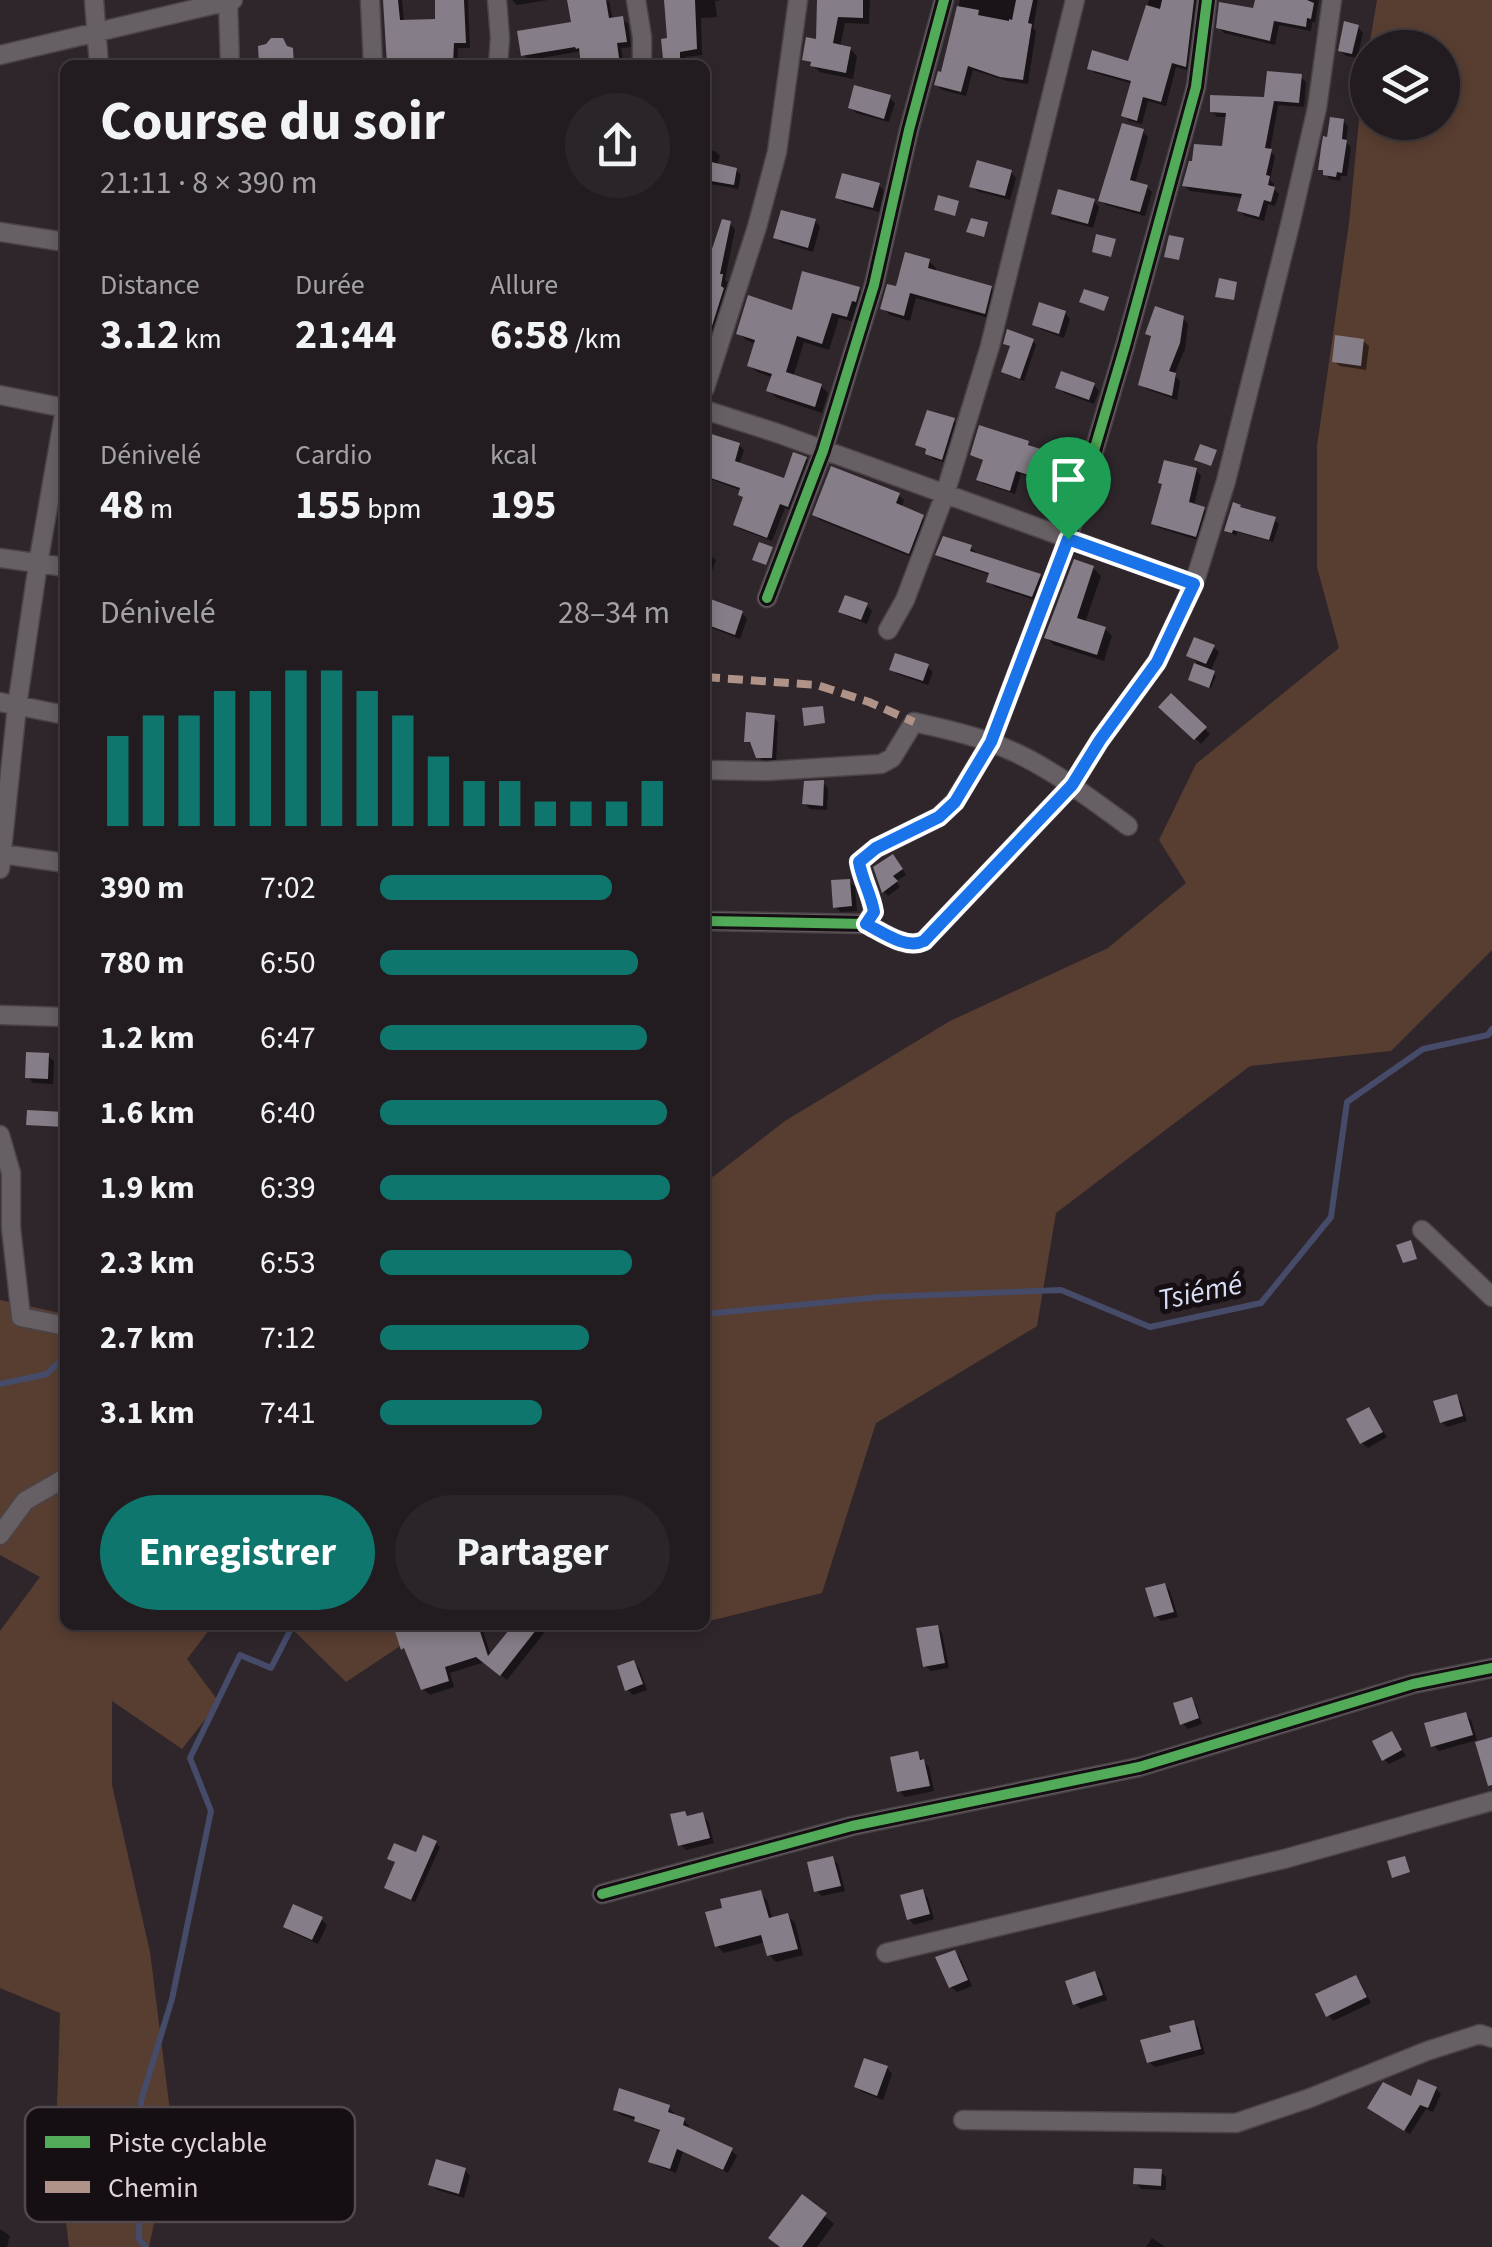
<!DOCTYPE html>
<html lang="fr">
<meta charset="utf-8">
<style>
:root{--surface:#221c20;--page:#2a2529;--text:#f1f3f6;--muted:#a2a1a5;--line:#3f3a3e;--accent:#0f766e}
body{margin:0;font-family:"Source Sans 3",sans-serif;background:var(--page);color:var(--text);height:100vh;display:flex;flex-direction:column;font-size:38px;white-space:nowrap}
*{box-sizing:border-box;margin:0}
p{font-size:32px;color:var(--muted)}
.icon{flex:none;width:55px;height:55px;fill:none;stroke:currentColor;stroke-width:2;stroke-linecap:round;stroke-linejoin:round}
.map{position:relative;flex:1;overflow:hidden}
.panel{position:absolute;left:60px;top:60px;width:650px;height:1570px;display:flex;flex-direction:column;background:var(--surface);border-radius:15px;box-shadow:0 5px 15px #0003,0 0 0 2px var(--line)}
.panel>*{flex:none}
.controls{position:absolute;left:1350px;top:30px;display:grid;gap:20px}
.controls a{display:grid;place-items:center;width:110px;height:110px;border-radius:50%;background:var(--surface);box-shadow:0 5px 15px #0003,0 0 0 2px var(--line);font-size:50px}
.pin{position:absolute;display:grid;place-items:center;width:85px;height:85px;color:#fff;margin:-102px -42px;border-radius:50% 50% 50% 0;rotate:-45deg;box-shadow:0 0 10px #0007}
.pin .icon{rotate:45deg}
.round{display:grid;place-items:center;flex:none;width:105px;height:105px;border-radius:52px;background:var(--page)}
.overview{display:flex;align-items:center;justify-content:space-between;height:170px;padding:0 40px}
h1{font-size:55px;font-weight:700;line-height:75px}
.stats{display:grid;grid-template-columns:repeat(3,1fr);gap:15px;height:170px;padding:10px 40px}
.stats div{display:grid;align-content:center}
.stats b{font-size:42px;font-weight:700}
.stats small{font-size:28px;font-weight:400}
.stats p{font-size:28px}
.chart{height:280px;padding:20px 40px}
.chart p{display:flex;justify-content:space-between}
.chart svg{width:100%;height:180px;margin-top:10px;stroke:var(--accent);stroke-width:6}
.cta{display:flex;gap:20px;margin-top:auto;padding:20px 40px}
.cta a{flex:1;height:115px;border-radius:60px;background:var(--accent);color:#fff;font-size:40px;font-weight:700;line-height:115px;text-align:center}
.cta a+a{background:var(--page);color:var(--text)}
ul{padding:0 40px;list-style:none;font-size:32px}
li{display:grid;grid-template-columns:160px 120px 1fr;align-items:center;height:75px}
li i{height:25px;border-radius:12px;background:var(--accent)}
.map>svg:first-child{display:block}
</style>
<div class="map">
<svg width="1492" height="2247" viewBox="0 0 1492 2247">
<rect width="100%" height="100%" fill="#2e262b"/>
<path fill="#583e31" d="M1377,0H1492V950L1391,1051L1250,1066L1056,1213L1037,1326L876,1423L822,1593L705,1622V1180L714,1176L785,1121L950,1021L1108,948L1186,883L1159,840L1196,764L1339,648L1317,567V446L1349,223L1362,89L1367,55L1368,122H1442V48L1369,47Z
M0,1300L65,1314V1625H213L187,1659L219,1702L182,1749L112,1701V1785L150,1952L173,2135L149,2247H69L56,2138L60,2013L0,1988V1631L40,1577L0,1555Z
M288,1625H432L346,1682Z"/>
<path fill="#0007" d="M385,0H402L404,22H438L437,0H468L470,48H458L457,65H390Z
M512,0H548L517,5Z
M570,0L609,1L613,20L622,19L628,24L631,47L621,48L624,65H584L582,51L529,60L523,54L574,24Z
M666,0H723L715,1L717,17L701,18L702,55L685,57V63L672,64L665,58L670,41Z
M820,0H870L869,24L845,23L840,47L850,49L857,56L853,79L820,72L805,59L819,42Z
M960,0H1038L1033,28L1036,31L1028,84L1007,81L973,70L966,96L942,90L937,85L942,75Z
M1149,0H1201L1190,71L1176,67L1166,106L1148,101L1142,124L1129,121L1124,115L1133,84L1095,73L1090,68L1130,64Z
M1257,0H1319L1315,23L1312,22L1311,31L1279,25L1275,45L1224,33L1219,27L1255,11Z
M1358,27L1363,33L1357,58L1346,56L1340,50Z
M1301,77L1306,82L1304,107L1278,105L1270,151L1275,156L1270,180L1274,184L1273,188L1279,194L1275,206L1268,204L1264,221L1245,216L1240,211L1243,198L1190,191L1185,186L1224,149L1228,117H1217L1212,111L1266,100Z
M889,97L895,103L889,122L856,113L851,108Z
M1343,121L1348,126L1346,142L1351,147L1347,176H1341L1340,181L1330,179L1321,169Z
M1143,132L1148,137L1135,184L1146,187L1152,192L1145,216L1106,205L1101,200Z
M705,149L715,151L720,156L717,166L736,170L741,175L738,189L705,183Z
M1011,172L1016,178L1010,200L977,191L972,186Z
M879,185L884,191L879,212L843,202L838,197Z
M1094,201L1099,207L1093,228L1060,219L1054,213Z
M815,221L820,227L813,252L782,243L776,238Z
M730,224L735,229L725,280L728,282L725,292L728,295L705,370V250L713,252Z
M929,261L936,268L935,272L991,288L998,295L992,319L916,298L910,321L890,315L883,308L898,289Z
M859,290L866,297L854,322L839,318L829,350L804,342L793,377L821,386L828,393L822,413L777,398L769,391L774,378L757,372L749,365L756,344L746,340L738,333Z
M1065,313L1070,319L1064,338L1040,329L1035,324Z
M1183,318L1188,324L1185,349L1174,375L1180,381L1177,400L1146,389L1141,384L1153,339L1148,333Z
M1033,341L1036,345L1024,381L1007,375L1004,371L1011,348L1006,343Z
M1363,341L1369,346L1366,370L1340,366L1334,361Z
M1094,385L1099,391L1094,404L1064,393L1058,387Z
M954,421L959,426L947,463L933,459L928,452L918,445Z
M705,442L739,445L744,450L739,465L786,481L806,459L811,464L793,511L785,508L772,541L740,529L736,524L745,499L742,491L705,477Z
M1028,443L1034,449L1077,463L1082,468L1066,516L1051,511L1046,506L1052,484L1021,474L1015,494L984,484L979,479L985,462L973,455Z
M1196,470L1201,476L1194,506L1204,509L1209,515L1201,541L1159,528L1153,523L1164,485Z
M898,495L904,500L901,508L922,517L928,522L914,558L820,520L815,514Z
M1274,520L1279,524L1273,542L1237,532L1236,536L1226,530Z
M970,547L976,552L975,555L1040,577L1045,582L1038,601L995,587L989,582L991,575L944,560L938,554Z
M705,552L716,560L705,590Z
M1093,568L1101,576L1085,623L1105,629L1112,636L1104,661L1054,645L1047,638Z
M866,605L872,611L867,624L847,616L841,611Z
M705,611L742,613L747,619L740,639L707,626Z
M1213,647L1219,652L1210,672L1216,676L1211,688L1190,679L1197,662L1189,656Z
M927,666L933,672L928,685L897,674L892,669Z
M1171,697L1210,734L1201,744L1162,707Z
M773,717L778,722L776,762H764L759,757L754,746L746,741Z
M823,783L828,788L827,810L810,809L805,804Z
M897,861L906,875L896,881L900,887L888,896L884,892L876,868Z
M850,882L855,887L857,911L841,912L835,907Z
M48,1056L54,1061L53,1084L33,1083L28,1077Z
M1456,1397L1461,1402L1467,1421L1447,1427L1442,1422Z
M1369,1410L1387,1437L1368,1448L1362,1443Z
M1165,1585L1170,1591L1178,1617L1161,1621L1156,1616Z
M381,1625H481L491,1656L513,1628L512,1625H536L544,1633L507,1680L485,1662L450,1673L454,1687L430,1695L423,1689L410,1655L403,1648L396,1627L386,1630Z
M937,1627L942,1633L949,1668L931,1671L925,1666Z
M634,1663L639,1668L647,1690L633,1695L627,1689Z
M1191,1700L1196,1705L1202,1724L1188,1729L1182,1723Z
M1465,1714L1471,1720L1477,1740L1439,1751L1434,1746Z
M1392,1734L1406,1756L1389,1764L1384,1759Z
M917,1754L929,1767L934,1791L905,1797L899,1791Z
M685,1813L690,1818L702,1815L708,1821L714,1843L686,1850L681,1845Z
M435,1843L440,1847L415,1902L391,1892L387,1888L395,1863L390,1858L417,1856Z
M832,1859L838,1864L845,1891L822,1896L817,1891Z
M922,1892L928,1898L934,1919L914,1925L909,1919Z
M760,1893L767,1900L773,1920L788,1916L795,1923L803,1955L776,1962L769,1955L765,1942L724,1953L717,1946Z
M321,1919L327,1925L318,1944L291,1932L286,1927Z
M954,1952L960,1958L972,1986L957,1992L951,1987Z
M1094,1974L1100,1979L1107,2000L1080,2009L1075,2003Z
M1356,1978L1361,1983L1371,2003L1333,2021L1328,2015Z
M1193,2023L1198,2028L1205,2054L1155,2067L1149,2062L1174,2033Z
M887,2068L892,2074L883,2100L862,2092L856,2087Z
M1436,2089L1441,2094L1433,2112L1426,2109L1410,2134L1376,2113Z
M669,2108L674,2113L673,2117L684,2120L689,2126L688,2130L731,2150L737,2156L728,2173L683,2152L676,2173L657,2166L651,2161L662,2132L642,2125L636,2120L621,2115L615,2110Z
M465,2170L470,2176L464,2198L437,2190L431,2184Z
M1160,2171L1166,2177V2190L1141,2189L1136,2183Z
M802,2197L834,2224L817,2247H781Z
M0,2229L10,2236L7,2247H0Z
M1152,2238L1165,2247H1146Z"/>
<g fill="none" stroke-linecap="round" stroke-linejoin="round">
<path stroke="#454b69" stroke-width="6" d="M705,1314L881,1297L1061,1290L1150,1327L1261,1303L1331,1217L1347,1102L1423,1049L1488,1035L1492,1029
M0,1384L47,1374L65,1356
M146,2247L139,2239L141,2101L172,1999L211,1811L190,1758L240,1655L271,1668L293,1625"/>
</g>
<path fill="#857d87" d="M383,0H398L400,20L435,19V0H464L466,43H454L453,65H387Z
M567,0H606L609,18L623,16L627,42L617,43L620,65H581L579,48L576,49L575,47L521,56L517,31L571,22Z
M664,0H695L697,49L680,52V58L663,59L661,39L667,38Z
M817,0H863V18L838,17L833,43L851,47L846,73L810,66L811,62L802,60L806,37L816,39Z
M1016,0H1033L1028,23L1032,24L1023,80L1000,77L968,66L961,92L934,85L938,71L941,72L957,6L979,10L978,15L1009,21V19L1012,20Z
M1162,0H1194L1186,67L1172,63L1161,102L1143,97L1137,121L1121,116L1131,81L1087,69L1092,50L1128,61L1146,5L1160,9Z
M1255,0H1307L1314,3L1311,19L1307,18L1306,27L1274,21L1270,41L1216,28L1219,2L1253,8Z
M1344,21L1359,25L1352,54L1338,51Z
M271,38H283L287,46L293,48L294,65H259L258,46L266,44Z
M1267,71L1302,74L1299,103L1274,101L1265,148L1272,149L1266,175L1270,176L1268,185L1275,187L1271,202L1264,200L1259,217L1237,211L1242,194L1182,186L1189,161H1192L1194,144L1222,146L1226,113L1210,112V95L1264,97Z
M854,85L891,95L884,119L848,108Z
M1330,117L1344,119L1342,139L1347,140L1342,173L1337,172L1336,177L1323,175V170H1318L1321,148L1323,136L1327,137Z
M1122,123L1144,129L1130,180L1148,185L1140,212L1098,201Z
M977,160L1012,170L1005,196L969,187Z
M707,161L737,168L734,185L705,180Z
M842,173L880,183L873,208L835,198Z
M1058,189L1095,199L1088,224L1051,214Z
M938,195L959,201L955,216L934,210Z
M781,210L816,219L808,248L773,238Z
M971,218L988,222L984,237L966,232Z
M722,219L731,221L720,274H723L721,286L724,288L712,326L705,324V247L712,249Z
M1096,234L1116,239L1111,257L1092,252Z
M1169,235L1184,238L1179,260L1164,257Z
M905,252L930,259L928,268L992,286L985,314L910,293L904,316L880,309L887,284L896,286Z
M802,271L860,287L856,302L852,301L847,317L832,313L822,344L797,336L786,372L822,384L815,407L766,391L772,374L747,366L755,340L736,334L748,295L792,310Z
M1219,278L1237,282L1234,300L1215,297Z
M1084,289L1109,297L1104,311L1079,302Z
M1039,302L1066,311L1059,334L1032,325Z
M1155,306L1184,316L1180,343L1169,371L1176,373L1172,396L1138,385L1151,336L1145,334Z
M1007,329L1034,339L1020,379L1001,372L1010,346L1003,344Z
M1335,335L1364,339L1361,366L1332,362Z
M1061,371L1095,383L1089,400L1055,388Z
M927,410L955,418L942,460L925,454L926,449L915,445Z
M979,425L1029,441L1028,445L1078,461L1061,512L1043,506L1050,482L1016,471L1010,491L976,480L983,460L970,455Z
M705,432L740,443L735,461L784,478L793,452L807,457L788,507L780,504L767,538L733,525L743,497L738,495L740,488L705,476Z
M1200,444L1217,450L1211,466L1194,460Z
M1164,460L1197,468L1189,502L1205,507L1196,537L1151,524L1162,484L1158,483Z
M831,466L900,493L896,503L924,515L909,554L812,515Z
M1233,502L1241,505L1240,507L1276,517L1269,540L1233,530L1232,533L1224,531Z
M943,536L972,545L970,551L1041,574L1032,597L986,582L989,573L935,555Z
M759,542L773,547L766,565L752,560Z
M1074,559L1094,566L1077,618L1106,627L1097,655L1044,638Z
M845,595L868,603L861,620L838,612Z
M705,597L743,611L735,635L705,624Z
M1194,637L1215,645L1206,664L1186,656Z
M895,653L929,664L923,681L889,670Z
M1194,663L1215,671L1209,688L1188,680Z
M1171,693L1207,727L1194,740L1158,707Z
M823,706L825,723L804,726L802,708Z
M746,712L775,715L772,758H756L750,742H744Z
M824,780L823,806L802,804L804,781Z
M893,854L903,869L893,876L898,881L882,893L873,867Z
M850,879L852,906L833,908L831,880Z
M26,1052L49,1053L48,1079L25,1078Z
M27,1110L65,1112L64,1127L26,1125Z
M1411,1240L1417,1259L1403,1263L1396,1245Z
M1457,1394L1463,1416L1440,1423L1433,1401Z
M1369,1407L1383,1432L1360,1444L1346,1419Z
M1165,1583L1174,1612L1154,1617L1145,1588Z
M393,1625H478L488,1656L513,1625H540L500,1676L476,1657L445,1667L449,1681L421,1690L404,1648L401,1650Z
M938,1625L945,1663L923,1667L916,1628Z
M634,1660L643,1684L625,1691L617,1666Z
M1192,1697L1199,1718L1180,1725L1173,1703Z
M1466,1712L1473,1735L1431,1747L1424,1723Z
M1392,1731L1402,1750L1382,1761L1372,1741Z
M1492,1737V1785L1488,1786L1475,1742Z
M918,1751L920,1760L924,1759L930,1786L897,1792L890,1757Z
M685,1811L687,1816L703,1812L710,1838L678,1846L670,1814Z
M423,1835L437,1841L411,1900L384,1888L395,1862L387,1859L394,1843L416,1852Z
M833,1856L841,1886L814,1892L807,1862Z
M1405,1856L1410,1872L1392,1878L1387,1861Z
M923,1889L930,1914L907,1920L900,1895Z
M761,1890L769,1918L788,1913L798,1949L767,1956L761,1935L715,1947L705,1912L722,1908L720,1899Z
M293,1904L323,1917L312,1940L283,1927Z
M955,1950L968,1980L949,1988L935,1957Z
M1095,1971L1103,1995L1073,2005L1065,1981Z
M1356,1975L1367,1997L1326,2017L1315,1994Z
M1194,2020L1201,2049L1147,2063L1140,2040L1171,2032L1169,2026Z
M864,2058L888,2066L877,2096L854,2087Z
M1418,2079L1437,2087L1428,2108L1420,2105L1404,2131L1367,2108L1383,2082L1411,2096Z
M619,2088L670,2105L668,2112L685,2118L683,2125L733,2148L723,2170L677,2149L670,2169L648,2162L660,2130L634,2121L635,2117L613,2110Z
M436,2159L466,2168L459,2194L428,2185Z
M1134,2168L1162,2169L1161,2186L1133,2184Z
M802,2194L827,2213L802,2247H780L768,2238Z"/>
<g fill="none" stroke-linecap="round" stroke-linejoin="round">
<g stroke="#4a4347" stroke-width="21">
<path id="minor" d="M94,0L99,65
M228,0L230,65
M370,0L373,65
M497,0L500,38L498,65
M636,0L642,37V65
M0,55L233,0
M0,232L65,242
M705,388L757,227L777,152L798,0
M0,395L65,408
M705,410L777,433L1194,584
M0,558L65,567
M767,598L823,451L874,285L909,130L944,0
M888,630L905,600L945,494L990,346L1075,0
M0,702L65,715
M705,770L768,771L881,764L892,758L914,722C939,728 965,733 989,742C1040,759 1085,795 1128,826
M2,854L65,863
M0,869L17,706L38,564L65,409
M705,921L866,924L873,912C872,894 862,880 859,862L876,848L939,817L955,801L991,742L1068,539L1125,346L1196,87L1207,0
M866,924C883,932 905,950 924,941L1072,785L1100,740L1157,662L1194,584L1226,481L1290,225L1317,108L1332,0
M0,1015L65,1017
M0,1135L11,1173V1228L21,1317L65,1326
M1422,1230L1492,1297
M0,1535L25,1501L65,1478
M602,1894L852,1826L1139,1767L1413,1684L1492,1668
M886,1953L1284,1859L1492,1801
M963,2120L1236,2123L1310,2098L1427,2051L1480,2034L1492,2038"/>
</g>
<use href="#minor" stroke="#665f63" stroke-width="18"/>
<path stroke="#af9288" stroke-width="8" stroke-dasharray="15 8" stroke-linecap="butt" d="M705,677L817,685L869,702L914,722"/>
<g stroke="#150e12" stroke-width="16">
<path id="cycleway" d="M767,598L823,451L874,285L909,130L944,0
M705,921L866,924L873,912C872,894 862,880 859,862L876,848L939,817L955,801L991,742L1068,539L1125,346L1196,87L1207,0
M602,1894L852,1826L1139,1767L1413,1684L1492,1668"/>
</g>
<use href="#cycleway" stroke="#51ab58" stroke-width="10"/>
</g>
<g fill="none" stroke-linecap="round" stroke-linejoin="round">
<g stroke="#fff" stroke-width="20">
<path id="route" d="M1068,539L1194,584L1157,662L1100,740L1072,785L924,941C906,950 882,932 866,924L874,912C871,894 862,880 859,862L876,848L939,817L955,802L991,742Z"/>
</g>
<use href="#route" stroke="#1a73e8" stroke-width="12"/>
</g>
<g text-anchor="middle" dominant-baseline="central" stroke-width="10" stroke-linejoin="round" paint-order="stroke">
<g font-size="30" font-style="italic" fill="#d7ddf5" stroke="#150e12">
<text transform="translate(1200 1292) rotate(-12)">Tsiémé</text>
</g>
</g>
<rect x="25" y="2107" width="330" height="115" rx="15" fill="#150e12" stroke="#52494e" stroke-width="2.5"/>
<rect x="45" y="2136" width="45" height="12" fill="#51ab58"/>
<rect x="45" y="2181" width="45" height="12" fill="#af9288"/>
<g font-size="28" fill="#dfd4da">
<text x="108" y="2152">Piste cyclable</text>
<text x="108" y="2197">Chemin</text>
</g>
</svg>
<div class="controls">
<a><svg class="icon" aria-label="layers" viewBox="0 0 24 24"><path d="M12 4l9 5-9 5-9-5zM3 14l9 5 9-5"/></svg></a>
</div>
<div class="pin" style="left:1068px;top:539px;background:#1e9e55"><svg class="icon" aria-label="arrive" viewBox="0 0 24 24"><path d="M6 21V4h12l-3 4 3 4H6"/></svg></div>
<section class="panel">
<div class="overview"><div><h1>Course du soir</h1><p>21:11 · 8 × 390 m</p></div><a class="round"><svg class="icon" aria-label="share" viewBox="0 0 24 24"><path d="M12 15V3M7 8l5-5 5 5M5 13v7h14v-7"/></svg></a></div>
<div class="stats">
<div><p>Distance</p><b>3.12<small> km</small></b></div>
<div><p>Durée</p><b>21:44</b></div>
<div><p>Allure</p><b>6:58<small> /km</small></b></div>
</div>
<div class="stats">
<div><p>Dénivelé</p><b>48<small> m</small></b></div>
<div><p>Cardio</p><b>155<small> bpm</small></b></div>
<div><p>kcal</p><b>195</b></div>
</div>
<div class="chart"><p><span>Dénivelé</span>28–34 m</p>
<svg viewBox="0 0 160 44" preserveAspectRatio="none"><path d="M5 44V22M15 44V17M25 44V17M35 44V11M45 44V11M55 44V6M65 44V6M75 44V11M85 44V17M95 44V27M105 44V33M115 44V33M125 44V38M135 44V38M145 44V38M155 44V33"/></svg>
</div>
<ul>
<li><b>390 m</b>7:02<i style="width:80%"></i></li>
<li><b>780 m</b>6:50<i style="width:89%"></i></li>
<li><b>1.2 km</b>6:47<i style="width:92%"></i></li>
<li><b>1.6 km</b>6:40<i style="width:99%"></i></li>
<li><b>1.9 km</b>6:39<i style="width:100%"></i></li>
<li><b>2.3 km</b>6:53<i style="width:87%"></i></li>
<li><b>2.7 km</b>7:12<i style="width:72%"></i></li>
<li><b>3.1 km</b>7:41<i style="width:56%"></i></li>
</ul>
<div class="cta"><a>Enregistrer</a><a>Partager</a></div>
</section>
</div>
